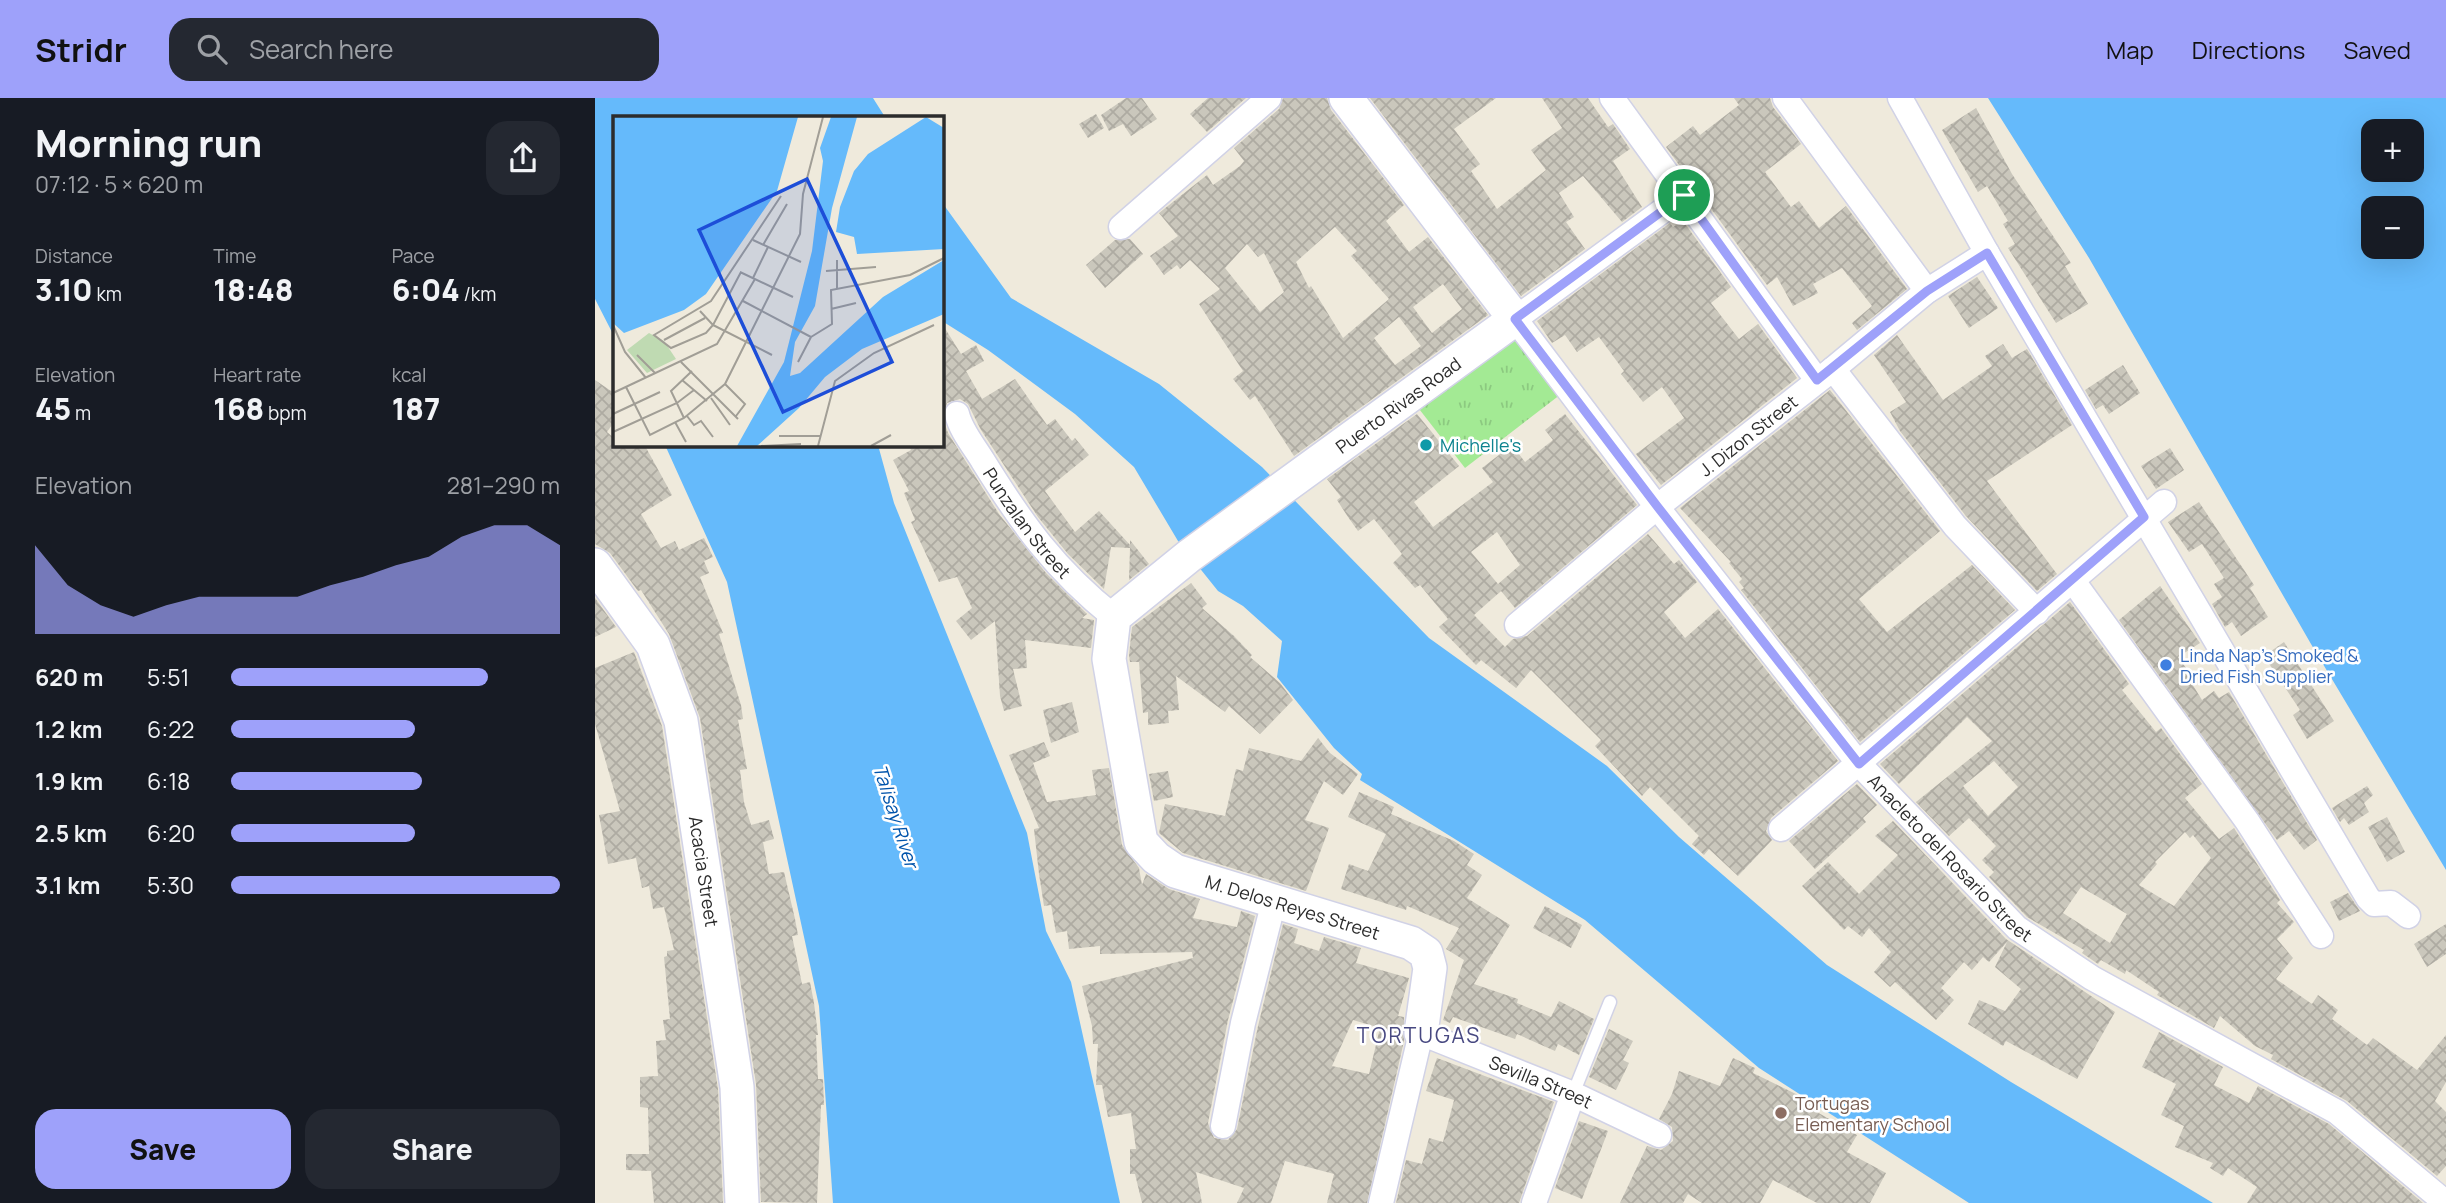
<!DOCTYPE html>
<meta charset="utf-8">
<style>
:root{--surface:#171b24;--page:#242831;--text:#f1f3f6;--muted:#9ea1a6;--accent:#9ea1fa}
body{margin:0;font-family:Manrope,sans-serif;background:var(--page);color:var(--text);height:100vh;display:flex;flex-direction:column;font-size:26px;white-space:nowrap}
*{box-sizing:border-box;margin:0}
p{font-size:23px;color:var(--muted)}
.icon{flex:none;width:38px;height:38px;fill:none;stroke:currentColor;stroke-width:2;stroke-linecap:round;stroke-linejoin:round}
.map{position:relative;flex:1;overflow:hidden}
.side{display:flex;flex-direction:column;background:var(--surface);width:595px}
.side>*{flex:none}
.buttons{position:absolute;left:1766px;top:21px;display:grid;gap:14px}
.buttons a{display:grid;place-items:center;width:63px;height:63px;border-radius:14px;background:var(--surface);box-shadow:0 7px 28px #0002;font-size:35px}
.pin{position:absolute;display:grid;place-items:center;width:60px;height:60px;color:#fff;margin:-30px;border:4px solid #fff;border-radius:50%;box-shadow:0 2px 7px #0007}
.round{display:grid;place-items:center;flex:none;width:74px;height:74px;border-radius:21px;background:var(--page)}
.overview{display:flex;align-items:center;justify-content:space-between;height:119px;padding:0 35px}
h1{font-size:38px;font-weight:800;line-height:52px}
.figures{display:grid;grid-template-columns:repeat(3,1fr);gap:10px;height:119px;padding:7px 35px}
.figures div{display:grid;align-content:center}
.figures b{font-size:30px;font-weight:800}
.figures small{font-size:19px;font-weight:400}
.figures p{font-size:19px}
.chart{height:196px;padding:14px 35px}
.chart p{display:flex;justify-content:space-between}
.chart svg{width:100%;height:126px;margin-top:7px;fill:var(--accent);opacity:.7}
.action{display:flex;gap:14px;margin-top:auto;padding:14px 35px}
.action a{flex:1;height:80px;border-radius:21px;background:var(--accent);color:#111;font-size:28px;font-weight:800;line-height:80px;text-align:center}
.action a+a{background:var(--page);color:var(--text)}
ul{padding:0 35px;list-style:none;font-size:23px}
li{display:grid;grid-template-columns:112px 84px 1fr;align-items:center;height:52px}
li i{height:18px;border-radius:9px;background:var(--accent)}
header{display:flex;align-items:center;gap:42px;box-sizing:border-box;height:98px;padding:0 35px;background:var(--accent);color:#111}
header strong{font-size:33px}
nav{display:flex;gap:38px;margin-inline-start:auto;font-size:24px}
.search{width:490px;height:63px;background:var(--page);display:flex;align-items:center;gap:18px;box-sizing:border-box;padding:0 24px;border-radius:21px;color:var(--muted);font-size:26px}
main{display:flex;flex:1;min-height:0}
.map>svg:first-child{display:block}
</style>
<header>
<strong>Stridr</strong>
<div class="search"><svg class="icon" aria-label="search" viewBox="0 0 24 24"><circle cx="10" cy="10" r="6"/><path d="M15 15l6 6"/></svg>Search here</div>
<nav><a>Map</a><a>Directions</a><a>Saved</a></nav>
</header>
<main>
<section class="side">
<div class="overview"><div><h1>Morning run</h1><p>07:12 · 5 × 620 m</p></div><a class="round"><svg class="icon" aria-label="share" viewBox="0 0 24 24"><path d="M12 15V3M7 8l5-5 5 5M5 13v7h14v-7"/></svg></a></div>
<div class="figures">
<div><p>Distance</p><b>3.10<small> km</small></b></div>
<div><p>Time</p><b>18:48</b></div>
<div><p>Pace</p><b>6:04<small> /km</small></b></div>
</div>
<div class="figures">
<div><p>Elevation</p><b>45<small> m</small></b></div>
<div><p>Heart rate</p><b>168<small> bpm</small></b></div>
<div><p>kcal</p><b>187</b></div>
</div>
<div class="chart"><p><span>Elevation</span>281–290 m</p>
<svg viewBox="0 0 160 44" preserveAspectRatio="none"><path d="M0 44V13L10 27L20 34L30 38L40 34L50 31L60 31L70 31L80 31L90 27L100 24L110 20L120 17L130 10L140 6L150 6L160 13V44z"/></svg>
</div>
<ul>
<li><b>620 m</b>5:51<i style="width:78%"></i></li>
<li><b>1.2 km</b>6:22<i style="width:56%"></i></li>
<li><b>1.9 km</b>6:18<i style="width:58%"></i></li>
<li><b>2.5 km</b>6:20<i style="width:56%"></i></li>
<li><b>3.1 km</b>5:30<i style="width:100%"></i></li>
</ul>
<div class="action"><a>Save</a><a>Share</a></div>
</section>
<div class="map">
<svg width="1851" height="1105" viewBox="0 0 1851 1105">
<defs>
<pattern id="grass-tufts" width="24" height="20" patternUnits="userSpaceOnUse" patternTransform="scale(1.75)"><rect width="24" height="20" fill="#a3ea94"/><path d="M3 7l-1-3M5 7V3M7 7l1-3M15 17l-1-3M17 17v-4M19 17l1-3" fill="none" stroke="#8cc980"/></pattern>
<pattern id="building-cross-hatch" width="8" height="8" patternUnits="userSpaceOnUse" patternTransform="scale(1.75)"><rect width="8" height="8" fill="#cac7bc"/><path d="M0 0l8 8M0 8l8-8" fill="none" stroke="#aeaba2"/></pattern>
</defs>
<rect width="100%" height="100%" fill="#efeadc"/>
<path fill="url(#grass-tufts)" d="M921,228L970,293L870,370L821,307Z"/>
<path fill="#65bafb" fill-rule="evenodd" d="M0,0H278L290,19H19V238L0,201Z
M1393,0H1851V772L1716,546L1494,160ZM1816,33V72H1778V33ZM1816,110V149H1778V110Z
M346,103L416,200L564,286L667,369L834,540L1012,668L1084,739L1232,867L1416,984L1618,1105H1374L1164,970L990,822L765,682L767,676L739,650L682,579L687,543L648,508L623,493L583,443L539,369L480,316L393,252L347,223Z
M70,347H283L299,405L432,735L451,833L476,884L525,1105H238L224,908L132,484Z"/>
<path fill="url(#building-cross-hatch)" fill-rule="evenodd" d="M531,0H547L562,21L536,38L528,26L514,33L506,17Z
M613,0H651L612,34L595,16Z
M688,0H732L736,12L809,107L791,123L814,154L833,139L893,217L699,358L660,298L655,302L638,281L648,273L604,206L625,191L595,162L585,171L582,167L569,177L555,158L583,138L564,115L612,77L618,87L645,68L649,63L639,50L684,11ZM740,129L762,153L756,158L794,201L748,240L716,188L714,190L701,164ZM652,146L663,159L669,155L689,194L665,214L630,170ZM848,186L867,211L837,235L818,209ZM804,219L826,248L800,267L779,240Z
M775,0H901L859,31L885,66L876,73L902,111L951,72L936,52L967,30L947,0H993L1013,29L1018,26L1035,51L1018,63L1047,109L1027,124L988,78L964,95L979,119L971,124L990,151L926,198Z
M1139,0H1175L1178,9L1206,46L1170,74L1196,109L1204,103L1224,130L1251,108L1312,191L1262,232L1257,225L1277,208L1247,170L1218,186L1223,195L1198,208L1182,179L1172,187L1071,49L1098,28L1105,37L1144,7Z
M1381,10L1417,76L1476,165L1470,168L1493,206L1461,225L1413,150L1420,146L1408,126L1413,123L1392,88L1383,94L1347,32Z
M501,16L509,30L493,40L484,26Z
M1088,123L1136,189L1116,205L1144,241L1163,226L1202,280L1066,387L1041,356L1089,320L1067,289L1048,304L1026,276L1029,273L1004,239L982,254L970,237L957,245L942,223L1075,125L1078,129Z
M535,141L548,156L510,190L491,167L520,142Z
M1382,179L1403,210L1374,230L1353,198Z
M346,224L366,256L381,247L389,263L371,273L387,301L420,281L452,327L460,321L477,343L480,340L494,357L450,393L480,434L504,413L535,447V442L554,466L534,482L535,450L516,449L509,491L473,456L443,419L386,332L373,306L365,301L352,305L348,320L353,335L404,416L451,475L492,516L487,520L499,522L496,550L430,542L432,570L418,571L427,608L409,613L405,598L400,523L376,542L361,523L377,510L362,479L344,484L316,424L320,422L309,395L314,393L298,362L316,352L313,346H346Z
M1302,237L1348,302L1397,268L1390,258L1408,246L1417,260L1432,251L1477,327L1392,383L1462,476L1442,493L1371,418L1305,333L1295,314L1311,304L1279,257Z
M1528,267L1545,295L1514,316L1508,307L1501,311L1490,292Z
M0,282L19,295V324L12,334L19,340V346H49L77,397L46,416L66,450L80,443L84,452L109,440L118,459L109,463L114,475L105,479L128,535L124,536L146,607L148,621L143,622L152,671L145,672L149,704L156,727L174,722L179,741L168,744L174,776L189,774L200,821L203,837L197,838L207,886L215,884L219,905L223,937H221L223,981H228L229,1007H226L222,1105L166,1104L161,986L105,620L74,536L46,492L43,493L15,455L0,446Z
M1235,292L1345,433L1264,501L1292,534L1377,467L1420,512L1265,644L1146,492L1149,490L1144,484L1147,481L1134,465L1136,464L1085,410Z
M822,316L864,368L819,404L838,429L898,384L887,370L917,347L930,364L958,342L950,332L970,316L1042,407L920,510L906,493L879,517L910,549L918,541L932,538L1053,436L1079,466L1084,462L1102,484L1069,514L1090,540L1123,511L1243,663L1176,720L1171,733L1177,742L1143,778L1114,751L1109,757L1097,746L1104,738L1055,689L1047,698L1000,648L1006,642L936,572L921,590L886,562L881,567L844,529L853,521L825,487L820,490L798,465L807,456L779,421L763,433L753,419L742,402L746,399L732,381ZM902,434L925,467L903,486L876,454Z
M1575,350L1589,372L1561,391L1546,368Z
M1604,404L1659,487L1655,490L1673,519L1646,538L1637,524L1630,529L1617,506L1627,499L1619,486L1629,480L1607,446L1594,454L1573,424Z
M596,485L612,506L607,510L639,538L657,557L655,559L685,585L698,602L665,636L634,608L630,614L581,578L584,612L573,613L574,625L553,627V614L548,615L544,564H535L534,557L537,529Z
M1565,488L1605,545L1583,559L1594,574L1591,576L1607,602L1619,593L1624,600L1634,594L1722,742L1709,752L1694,733L1682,742L1524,522Z
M0,500L21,529L0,539Z
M1475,504L1534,586L1527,592L1561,634L1566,630L1607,686L1590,700L1624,741L1639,730L1685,802L1682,805L1699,824L1682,841L1698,860L1681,881L1717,906L1723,897L1743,912L1737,921L1772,947L1778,940L1822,972L1851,937V984L1840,1003L1851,1014V1068L1842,1078L1752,1003L1676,961L1678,957L1660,948L1625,918L1619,930L1562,897L1564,894L1531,872L1530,876L1506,862L1503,866L1487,855L1489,852L1432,819L1394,779L1399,774L1387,762L1401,748L1374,720L1354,738L1321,704L1397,643L1372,619L1304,686L1285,666ZM1399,663L1423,689L1393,718L1368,688ZM1590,734L1595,740L1598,737L1616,760L1579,808L1544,787L1562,766L1560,764ZM1486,789L1532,816L1515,845L1468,815Z
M1689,544L1739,623L1712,641L1698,617L1705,612L1669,558Z
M39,554L67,628L123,991L128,1105H59L56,1073L31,1072V1056H54L53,1010L45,1009V979L63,978L61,943L71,942L68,922L75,921L69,859L72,858V853L79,852L69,809L58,811L54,788L47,790L41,760L13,766L4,717L25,713L0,626V570Z
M477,604L484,634L456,645L448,612Z
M723,640L735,655L763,676L748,697L729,683L710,722L734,730L711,793L588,755L564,735L570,706L630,718L641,671L648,673L654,650L706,663Z
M449,644L455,658L438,665L452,704L501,697L497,672L514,670L527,747L544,770L547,787L551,776L574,791L605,801L598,820L642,829L646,813L660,818L633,922L613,1025L619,1040L633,1042L642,1031L663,928L688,826L703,831L699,845L724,853L729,839L766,850L761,865L814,880L803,918L809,919V943L772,1105H732L739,1076L690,1063L676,1105H642L649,1090L601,1074L607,1105H547L540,1076H535V1051H541L536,1015L513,1019L507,987H501L503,946H498L497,928L487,888L598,860L597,854L505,856V848L474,851L472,833L461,835L456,807L449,808L444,776L439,731L444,730L414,657ZM758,922L785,930L774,976L737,968Z
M573,673L578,699L559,703L554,676Z
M1262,686L1282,707L1268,720L1271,724L1220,771L1194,743Z
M1772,688L1778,697L1769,705L1774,714L1754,727L1749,720L1745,724L1737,710Z
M764,694L799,709L796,716L859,743L879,756L872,767L887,777L872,800L915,827L879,886L923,901L922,905L956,919L964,903L999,921L984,957L963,946L960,953L922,936L920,941L858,919L855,925L848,922L869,862L851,851L864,830L812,808L811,812L746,791L754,766L773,773L791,736L753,719Z
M1792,719L1810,754L1792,764L1773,729Z
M1298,723L1411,841L1520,914L1482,981L1411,943L1408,948L1373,926L1384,902L1410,913L1426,891L1400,869L1412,844L1394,864L1388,859L1377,872L1369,864L1346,890L1359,902L1341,922L1300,884L1295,889L1279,874L1296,854L1274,830L1267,839L1253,828L1249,832L1207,788L1233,764L1264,796L1303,757L1280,738Z
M1753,795L1765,813L1744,823L1735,804Z
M950,808L987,827L976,850L938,830Z
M1851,826V856L1832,869L1819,846Z
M1014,931L1038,943L1028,962L1034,965L1021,992L994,979Z
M1564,934L1628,969L1619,987L1654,1005L1663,988L1734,1026L1828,1105H1652L1662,1089L1633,1070L1628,1078L1615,1070L1618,1065L1580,1049L1589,1028L1566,1017L1581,986L1547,969Z
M842,960L959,1004L924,1105H801L811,1062L827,1066L834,1040L848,1044L859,1002L831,993Z
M1138,960L1160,970L1158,975L1203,997L1201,1002L1262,1037L1252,1054L1291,1075L1275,1105H1222L1178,1082L1165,1105H1107L1093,1096L1088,1105H1025L1052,1048L1066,1052L1078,1043L1077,1029L1064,1021L1077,996L1084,973L1125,988Z
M984,1023L1013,1033L987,1101L960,1090Z"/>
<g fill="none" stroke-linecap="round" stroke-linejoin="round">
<g stroke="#d1d2e6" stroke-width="15">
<path id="lane" d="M978,996L1015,904"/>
</g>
<g stroke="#d1d2e6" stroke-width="27">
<g id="street">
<path d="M1017,0L1222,282"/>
<path d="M1190,0L1332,193"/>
<path d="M1305,0L1392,155L1773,800L1779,806L1796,805L1813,818"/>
<path id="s1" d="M1089,97L920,221L1062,409L1264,666L1422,830L1497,880L1742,1014L1851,1105"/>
<path d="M526,129L674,0"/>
<path d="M1238,271L1360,428L1442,514"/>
<path id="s2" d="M362,316C366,333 379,348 388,363C427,426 460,472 519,519"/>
<path d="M1478,483L1652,723L1726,838"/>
<path id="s3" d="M922,527L1062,409L1238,271L1332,193L1392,155"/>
<path d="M1186,731L1569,404"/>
<path d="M628,1028L648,925L679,803"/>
<path id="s4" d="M786,1105L826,935L978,996L1064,1037"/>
<path d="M939,1105L978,996"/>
</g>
</g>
<g stroke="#d1d2e6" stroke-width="36">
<g id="secondary">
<path id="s5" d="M751,0L920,221L594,458L519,519L514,561L546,744L561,760L580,773L816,845L831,855L835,870L826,935"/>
<path id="s6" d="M0,467L58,547L86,623L142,989L147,1105"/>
</g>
</g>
<use href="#lane" stroke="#fff" stroke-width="12"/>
<use href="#street" stroke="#fff" stroke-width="24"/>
<use href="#secondary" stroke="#fff" stroke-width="33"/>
</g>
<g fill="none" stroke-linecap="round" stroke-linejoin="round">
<g stroke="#fff" stroke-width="14">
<path id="route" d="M1089,97L1222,282L1332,193L1392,155L1549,419L1264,666L1062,408L920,221Z"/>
</g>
<use href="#route" stroke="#9ea1fa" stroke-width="9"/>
</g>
<circle fill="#0f9aa8" stroke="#fff" stroke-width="2.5" cx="831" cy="347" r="7"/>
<circle fill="#3f7fe0" stroke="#fff" stroke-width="2.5" cx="1571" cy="567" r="7"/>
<circle fill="#8d6e63" stroke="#fff" stroke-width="2.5" cx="1186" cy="1015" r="7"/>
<g text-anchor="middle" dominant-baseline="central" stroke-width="5" stroke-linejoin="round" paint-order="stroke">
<g font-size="18" fill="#2c2c2c" stroke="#fff">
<text transform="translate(803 307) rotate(-36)">Puerto Rivas Road</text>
<text stroke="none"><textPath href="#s3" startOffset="299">J. Dizon Street</textPath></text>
<text stroke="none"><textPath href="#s2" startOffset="130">Punzalan Street</textPath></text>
<text stroke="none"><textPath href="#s1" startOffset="903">Anacleto del Rosario Street</textPath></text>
<text stroke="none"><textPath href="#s6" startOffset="332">Acacia Street</textPath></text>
<text stroke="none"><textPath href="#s5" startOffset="1174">M. Delos Reyes Street</textPath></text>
<text stroke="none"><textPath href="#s4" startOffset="304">Sevilla Street</textPath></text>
</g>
<g font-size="18" fill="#0d838f" stroke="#fff" text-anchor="start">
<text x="845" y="347">Michelle's</text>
</g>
<g font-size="18" fill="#366cbe" stroke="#fff" text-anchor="start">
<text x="1585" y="557">Linda Nap's Smoked &amp;<tspan x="1585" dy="21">Dried Fish Supplier</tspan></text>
</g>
<g font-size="18" fill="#785e54" stroke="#fff" text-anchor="start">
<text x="1200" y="1005">Tortugas<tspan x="1200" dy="21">Elementary School</tspan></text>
</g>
<g font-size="19" font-style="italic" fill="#0054ab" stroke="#fff">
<text transform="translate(301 718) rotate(72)">Talisay River</text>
</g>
<g font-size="21" letter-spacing="2" fill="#474881" stroke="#fff">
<text x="824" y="937">TORTUGAS</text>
</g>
</g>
<g transform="translate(18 18)">
<rect width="331" height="331" fill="#efeadc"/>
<path d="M36,217L51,225L63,243L34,257L14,234Z" fill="#bfdab2"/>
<path d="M0,1H185L164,75L93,178L71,194L11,217L0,207ZM218,1H244L219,92L202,190L182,226L177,260L187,257L270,181L331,144V198L249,233L212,261L186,292L144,330H124L171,246L199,135L210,45L207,32ZM313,1L331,12V133L244,138L241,121L223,116L227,91L241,55L255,38Z" fill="#65bafb"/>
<path fill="none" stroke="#a19e96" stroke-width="2" d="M140,124L188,146M150,129L174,88M224,144V172M213,155L263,151M127,156L180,181M128,156L100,209L159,239M140,162L155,131M130,185L198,221M218,193L243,187M87,195L100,209L93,217L58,232L41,219L98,185L168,80M0,209L12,236L33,262M198,221L219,208L218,174L297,159L331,142M51,224L92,202M24,239L42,257M68,246L125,303M185,246L198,221M69,264L94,285M112,268L132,288L123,300M13,271L37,319L71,302L112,268L187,118L190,78L210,1M0,277L104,228L142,163M98,282L117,309M0,298L47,276M74,300L81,309L88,305L100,321M71,302L58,275L79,255M62,306L73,326M0,316L64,287L81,274M166,320H207M148,330L188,328M205,330L222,265L261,237L321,209M258,330L278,319"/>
<path fill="#1d4ed8" fill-opacity="0.15" stroke="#1d4ed8" stroke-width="3.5" d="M194,63L279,246L170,296L86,114Z"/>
<rect width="331" height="331" fill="none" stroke="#2c2c2c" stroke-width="3.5"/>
</g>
</svg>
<div class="buttons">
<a>+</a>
<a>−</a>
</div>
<div class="pin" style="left:1089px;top:97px;background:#1e9e55"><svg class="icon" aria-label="arrive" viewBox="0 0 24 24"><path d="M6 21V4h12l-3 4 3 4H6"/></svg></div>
</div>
</main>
